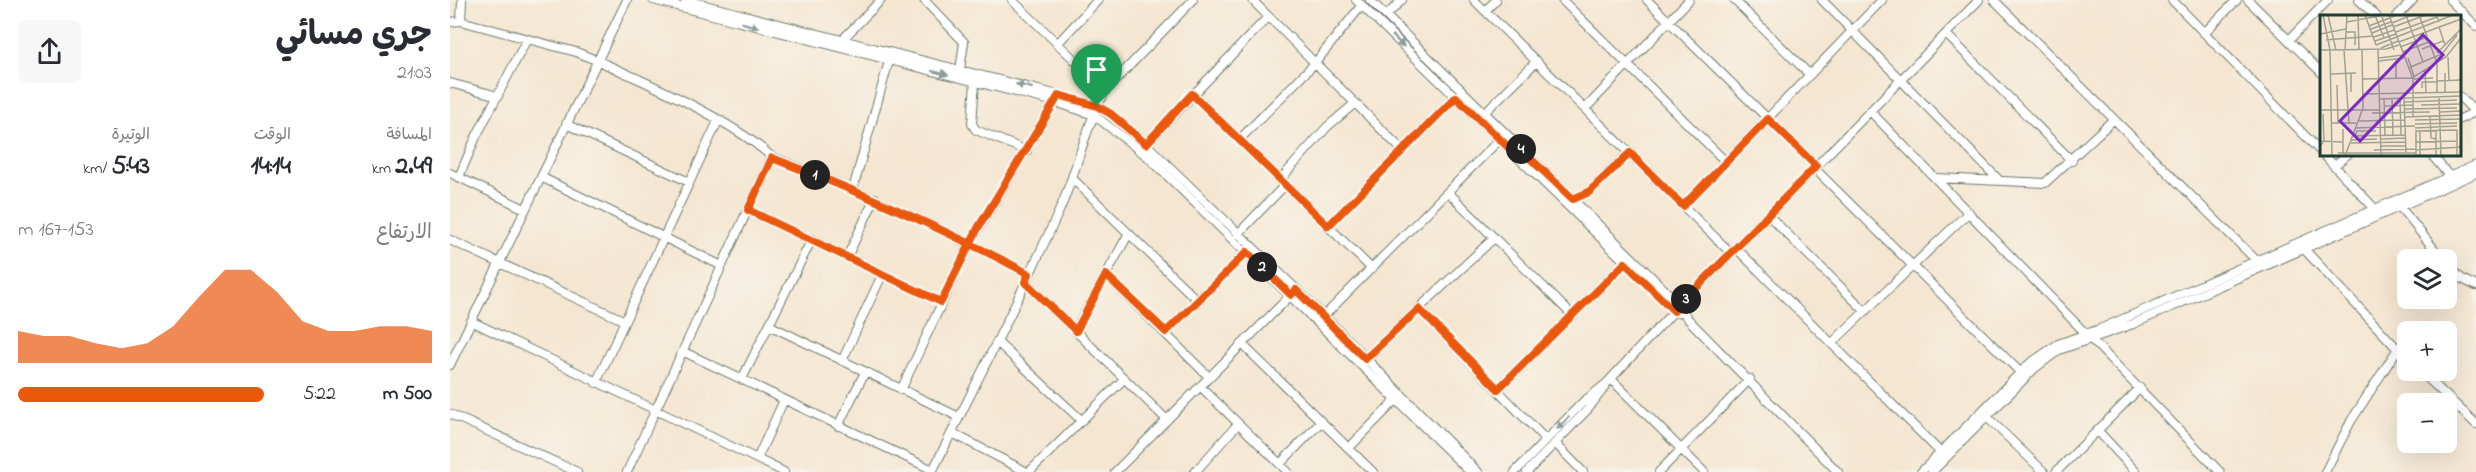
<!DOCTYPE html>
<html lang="ar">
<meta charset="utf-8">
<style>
:root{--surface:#fff;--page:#f7f7f7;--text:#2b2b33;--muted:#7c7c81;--accent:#ea580c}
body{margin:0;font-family:"Indie Flower","Playpen Sans Arabic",sans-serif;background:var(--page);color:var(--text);direction:rtl;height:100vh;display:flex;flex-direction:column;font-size:22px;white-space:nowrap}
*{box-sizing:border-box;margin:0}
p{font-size:20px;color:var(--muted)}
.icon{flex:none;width:33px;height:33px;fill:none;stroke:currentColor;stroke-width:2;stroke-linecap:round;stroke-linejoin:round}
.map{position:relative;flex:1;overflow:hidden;direction:ltr}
.drawer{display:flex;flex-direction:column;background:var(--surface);width:450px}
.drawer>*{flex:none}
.tools{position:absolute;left:1947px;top:249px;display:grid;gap:12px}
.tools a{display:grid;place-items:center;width:60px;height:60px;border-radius:9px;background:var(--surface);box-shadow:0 6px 24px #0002;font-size:30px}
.pin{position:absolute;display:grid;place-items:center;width:51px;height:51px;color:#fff;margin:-62px -26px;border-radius:50% 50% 50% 0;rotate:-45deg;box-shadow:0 0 6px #0007}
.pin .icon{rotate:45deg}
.km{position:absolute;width:30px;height:30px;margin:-15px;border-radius:50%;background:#222;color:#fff;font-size:16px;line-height:30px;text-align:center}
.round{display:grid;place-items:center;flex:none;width:63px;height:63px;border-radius:9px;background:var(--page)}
.summary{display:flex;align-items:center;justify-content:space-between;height:102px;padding:0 18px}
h1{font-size:33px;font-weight:700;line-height:45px}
.stats{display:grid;grid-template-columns:repeat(3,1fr);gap:9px;height:102px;padding:6px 18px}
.stats div{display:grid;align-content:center}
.stats b{font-size:26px;font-weight:700}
.stats small{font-size:16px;font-weight:400}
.stats p{font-size:16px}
.chart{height:168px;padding:12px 18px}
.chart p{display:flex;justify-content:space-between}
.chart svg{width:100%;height:108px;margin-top:6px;fill:var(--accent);opacity:.7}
ul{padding:0 18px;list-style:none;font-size:20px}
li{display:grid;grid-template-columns:96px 72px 1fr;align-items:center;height:45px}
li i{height:15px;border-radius:8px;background:var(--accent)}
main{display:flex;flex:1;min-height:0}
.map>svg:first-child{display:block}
</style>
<main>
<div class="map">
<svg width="2026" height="472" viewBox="0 0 2026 472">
<rect width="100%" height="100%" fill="#f7f3e8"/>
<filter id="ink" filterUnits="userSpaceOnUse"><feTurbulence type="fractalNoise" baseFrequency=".0167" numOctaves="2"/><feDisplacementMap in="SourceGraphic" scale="12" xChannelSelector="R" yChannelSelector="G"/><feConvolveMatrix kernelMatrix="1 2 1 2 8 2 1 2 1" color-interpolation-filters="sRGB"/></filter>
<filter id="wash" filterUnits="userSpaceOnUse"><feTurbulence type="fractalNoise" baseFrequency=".008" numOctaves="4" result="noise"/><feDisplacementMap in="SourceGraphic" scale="24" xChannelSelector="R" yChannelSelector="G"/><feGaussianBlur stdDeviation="1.35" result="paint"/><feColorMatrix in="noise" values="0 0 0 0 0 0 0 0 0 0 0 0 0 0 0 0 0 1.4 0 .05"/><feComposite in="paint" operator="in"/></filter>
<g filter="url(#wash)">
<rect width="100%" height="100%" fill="#f4e6d1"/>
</g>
<g filter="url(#ink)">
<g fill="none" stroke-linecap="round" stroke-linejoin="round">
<g stroke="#6a786b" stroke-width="10">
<path id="minor" d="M203,0L605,102L644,115L697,156L1020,472
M235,0L608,95L647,106L661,114L696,144L874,316L1028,472
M474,0L514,42L510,70
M562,0L656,90
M802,0L953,151
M906,0L1228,313
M920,0L1230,305L1237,318L1388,472
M1024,0L1281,253
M1112,0L1276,162
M1197,0L1366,166
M1284,0L1360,75
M1372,0L1548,179
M1544,0L1809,263
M1722,0L1872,153
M1798,0L1872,73
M1909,0L1926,16
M2000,0L2026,26
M1035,11L1046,0
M936,16L952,0
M1947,16L1963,0
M11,21L12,0
M0,22L11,21L126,52L146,60C198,83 280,119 322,157C410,192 495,229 579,274
M1754,33L1787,0
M1496,34L1622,161
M392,40L431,0
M1839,40L1878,0
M607,44L648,0
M525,82L522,124L526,130L577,151
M0,83L48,96
M742,94L922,269
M2010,97L2026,113
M1135,109L1239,0
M1420,111L1770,472
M1034,113L1087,61
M2010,119L2025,112
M116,124L239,182
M789,140L865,63L912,5
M696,144L818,17
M1873,154L1928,212
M1981,154L2000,177
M1884,166L1898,154
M1364,168L1570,372
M0,173L75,209
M9,177L26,137L77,39
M91,177L272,266
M1486,178L1595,183L1664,119
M623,179L748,301
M830,180L877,127L904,104
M403,189L439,61
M998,192L1123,316
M1123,199L1139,192L1180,152
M1233,206L1432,0
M1950,207L1993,260
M298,210L491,302
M1318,215L1415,311
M878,226L1006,97
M788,234L835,185
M0,240L175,321
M1286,248L1490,452
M1854,249L1958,360
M397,257L425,198
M1996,263L2012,279L2026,286
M656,275L759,377
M575,282L717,420
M969,309L1096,440
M874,316L1049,140
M21,321L334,472
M319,325L509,417
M625,331L679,233
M716,332L797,252
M547,342L630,419
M1382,343L1519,212
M792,344L923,472
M234,352L483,470
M915,359L1044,238
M392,361L432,275
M0,365L177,0
M1969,370L2026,424
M292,379L362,239
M1161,379L1254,472
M146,383L268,121
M750,386L838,472
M1048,389L1175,263
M451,390L520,243L607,98
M0,414L127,472
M1537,417L1594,472
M388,426L415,372
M1648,431L1686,472
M502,433L577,472
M1105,443L1133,472
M899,448L946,400
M307,459L334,400
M830,464L871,422
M177,472L322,157
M482,472C525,385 570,298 610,209C627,170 635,127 656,90L743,0
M579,472L674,379
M665,472L844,292
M745,472L788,424
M1065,472L1132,403L1156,384L1224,311L1529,0
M1077,472L1138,409L1154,388
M1209,472L1300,379
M1471,472L1579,364L1608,344L1650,329L2026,165
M1482,472L1585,368L1609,350L1683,324L2026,173
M1606,472L1690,388
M1875,472L1901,421L1947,350"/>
</g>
<use href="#minor" stroke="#fff" stroke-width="8"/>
</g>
<defs><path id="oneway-solid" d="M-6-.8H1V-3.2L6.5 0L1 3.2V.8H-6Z" transform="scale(1.5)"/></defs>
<g fill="#8f9e9a">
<use href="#oneway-solid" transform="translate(300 25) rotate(15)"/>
<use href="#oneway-solid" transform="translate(948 41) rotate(44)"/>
<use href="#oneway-solid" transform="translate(490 73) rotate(14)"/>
<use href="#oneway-solid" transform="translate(574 86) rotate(-166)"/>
<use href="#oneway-solid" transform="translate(1113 423) rotate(134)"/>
</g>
</g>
<g fill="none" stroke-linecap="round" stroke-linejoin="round" filter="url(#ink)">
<g stroke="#fff" stroke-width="12">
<path id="route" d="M647,106L609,95L528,228L491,302L298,210L322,158C410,192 495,229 579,274L575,282L626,331L656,275L716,332L797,252L841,295L846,290L915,359L969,309L1048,389L1175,263L1224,311L1366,166L1318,119L1233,206L1180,153L1139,192L1123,199L1065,144L1060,149L1006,97L878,226L742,94L696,144L661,114L647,106"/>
</g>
<use href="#route" stroke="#ea580c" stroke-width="8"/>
</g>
<g transform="translate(1870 15)">
<rect width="141" height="141" fill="#f4e6d1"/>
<path fill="none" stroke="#9fa292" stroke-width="1.5" d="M3,0L10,35L66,34L79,30M8,0L16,35M38,0L39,34M45,0L56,30M55,0L64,23M69,0L93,64V101M86,0L103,47M99,0L117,48V78M62,2L74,35M27,7L64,0M72,8L92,0M49,11L77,0M73,12L106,0M119,12L125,30M51,14L71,7M26,17H35V30M76,17L117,2L119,7M52,18L72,10M0,19L26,14M54,22L74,15M6,25L53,21M55,26L76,19M79,27L141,4M56,30L133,0M80,32L107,22M61,33L78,26M58,34L61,141M102,34L123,26M0,35H10L12,141M24,35L29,108M25,35L27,0M82,37L109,27M117,38L141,14M128,42L129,66M59,43L83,40M88,43L94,61M76,44V64M59,46L84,43M88,53L122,39L137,20M105,55L106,78M31,58V77M125,58V77M11,59L36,58M43,64L92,63L126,42L141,23M93,64L113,63M117,66L141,65M17,70L18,108M102,73V67H117M43,79L141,77M119,82L121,141M64,83L65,120M72,83L73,120M80,83L81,120M84,83L86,138M60,84L141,81M84,87L137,85M101,90L141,89M65,91L93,90M85,94L137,93M0,95H60M120,97L141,96M52,98L110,97M110,101L111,123L116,124M85,102L141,100M95,105L141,104M39,106L85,105M11,108H36M95,109L137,108M35,113L95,111M95,113L137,111M23,114V139M96,115V141M137,115V141M96,116L137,115M100,116V141M116,116V141M32,121L85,120M35,121L37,116H56M61,124L85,123M31,125L57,124M0,126L22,127M96,127L137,126M31,128L85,127M0,131L4,126L3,99M61,131H85M54,135L96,134M96,135L141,132M18,138H96M25,141L43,93L42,34"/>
<path fill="#7b2cbf" fill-opacity="0.15" stroke="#7b2cbf" stroke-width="3" d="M103,20L123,40L40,126L20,106Z"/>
<rect width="141" height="141" fill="none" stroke="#1f3d34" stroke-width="3"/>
</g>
</svg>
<div class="tools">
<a><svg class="icon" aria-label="layers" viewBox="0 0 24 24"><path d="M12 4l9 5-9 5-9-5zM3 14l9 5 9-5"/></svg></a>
<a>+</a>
<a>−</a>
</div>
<div class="pin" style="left:647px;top:106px;background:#1e9e55"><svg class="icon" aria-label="arrive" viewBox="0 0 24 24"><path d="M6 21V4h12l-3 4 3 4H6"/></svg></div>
<b class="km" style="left:365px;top:175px">1</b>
<b class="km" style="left:812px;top:267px">2</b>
<b class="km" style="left:1236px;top:299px">3</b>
<b class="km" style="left:1071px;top:149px">4</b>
</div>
<section class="drawer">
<div class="summary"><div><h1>جري مسائي</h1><p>21:03</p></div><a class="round"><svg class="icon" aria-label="share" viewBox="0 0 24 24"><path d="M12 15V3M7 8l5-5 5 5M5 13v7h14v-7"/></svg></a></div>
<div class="stats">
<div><p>المسافة</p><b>2.49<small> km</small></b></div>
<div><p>الوقت</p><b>14:14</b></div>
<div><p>الوتيرة</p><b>5:43<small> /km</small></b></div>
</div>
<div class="chart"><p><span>الارتفاع</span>153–167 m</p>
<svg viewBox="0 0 160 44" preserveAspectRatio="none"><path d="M0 44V31L10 33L20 33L30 36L40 38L50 36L60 29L70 17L80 6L90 6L100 15L110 27L120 31L130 31L140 29L150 29L160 31V44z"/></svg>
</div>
<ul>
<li><b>500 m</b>5:22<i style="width:100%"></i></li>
</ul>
</section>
</main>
